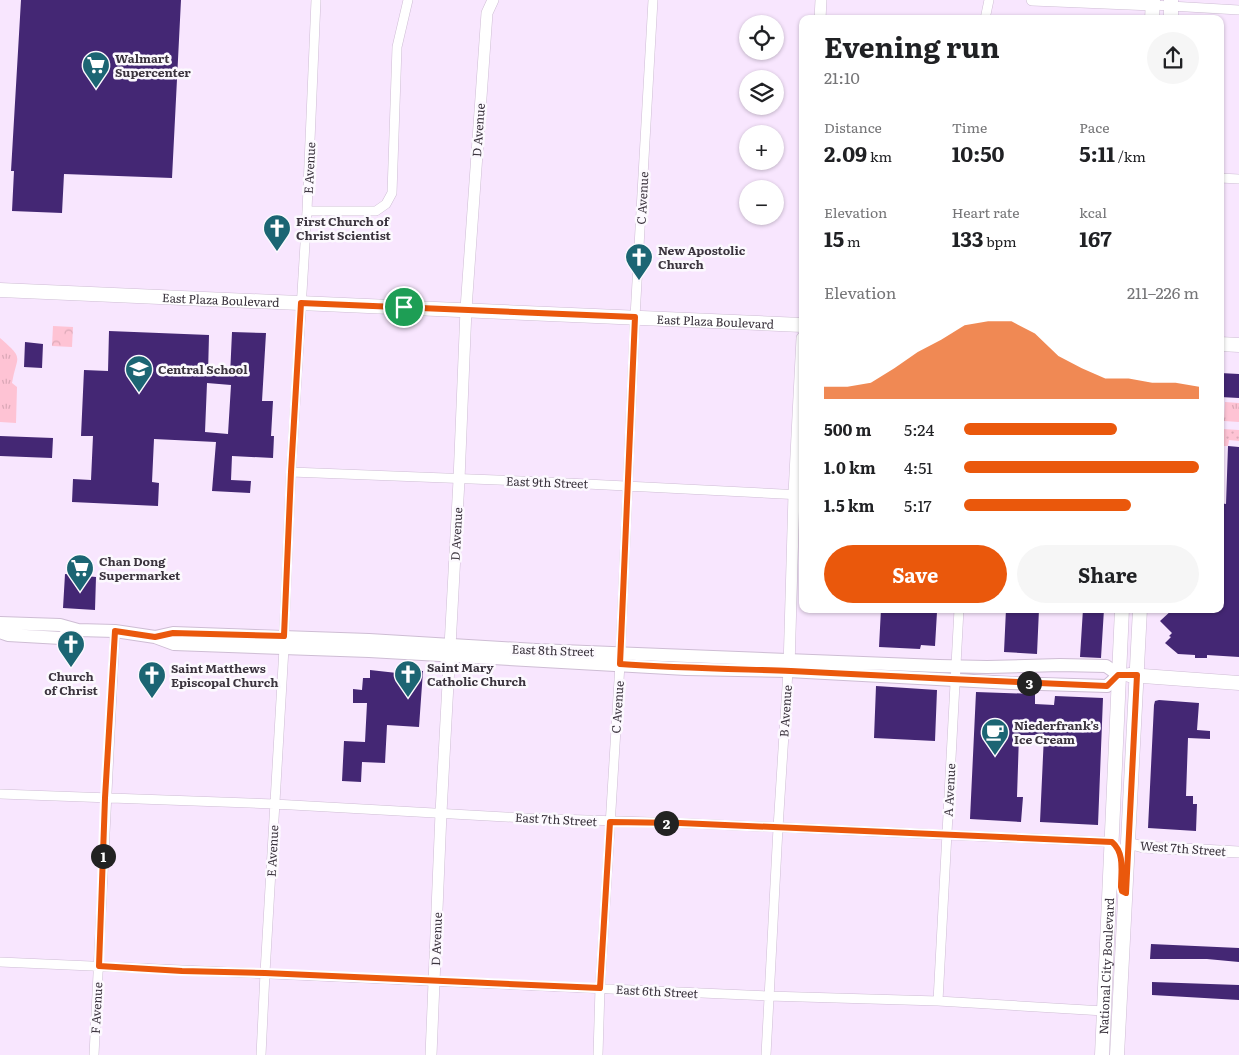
<!DOCTYPE html>
<meta charset="utf-8">
<style>
:root{--surface:#fff;--page:#f6f6f6;--text:#202124;--muted:#757577;--accent:#ea580c}
body{margin:0;font-family:Literata,serif;background:var(--page);color:var(--text);height:100vh;display:flex;flex-direction:column;font-size:19px;white-space:nowrap}
*{box-sizing:border-box;margin:0}
p{font-size:16px;color:var(--muted)}
.icon{flex:none;width:28px;height:28px;fill:none;stroke:currentColor;stroke-width:2;stroke-linecap:round;stroke-linejoin:round}
.map{position:relative;flex:1;overflow:hidden}
.drawer{position:absolute;left:799px;top:15px;width:425px;height:598px;display:flex;flex-direction:column;background:var(--surface);border-radius:10px;box-shadow:0 1px 4px #0004}
.drawer>*{flex:none}
.buttons{position:absolute;left:739px;top:15px;display:grid;gap:10px}
.buttons a{display:grid;place-items:center;width:45px;height:45px;border-radius:50%;background:var(--surface);box-shadow:0 1px 4px #0004;font-size:25px}
.pin{position:absolute;display:grid;place-items:center;width:42px;height:42px;color:#fff;margin:-21px;border:2px solid #fff;border-radius:50%;box-shadow:0 1px 5px #0007}
.km{position:absolute;width:25px;height:25px;margin:-12px;border-radius:50%;background:#222;color:#fff;font-size:14px;line-height:25px;text-align:center}
.round{display:grid;place-items:center;flex:none;width:52px;height:52px;border-radius:26px;background:var(--page)}
.head{display:flex;align-items:center;justify-content:space-between;height:85px;padding:0 25px}
h1{font-size:28px;font-weight:700;line-height:38px}
.stats{display:grid;grid-template-columns:repeat(3,1fr);gap:8px;height:85px;padding:5px 25px}
.stats div{display:grid;align-content:center}
.stats b{font-size:21px;font-weight:700}
.stats small{font-size:14px;font-weight:400}
.stats p{font-size:14px}
.chart{height:140px;padding:10px 25px}
.chart p{display:flex;justify-content:space-between}
.chart svg{width:100%;height:90px;margin-top:5px;fill:var(--accent);opacity:.7}
.primary-button{display:flex;gap:10px;margin-top:auto;padding:10px 25px}
.primary-button a{flex:1;height:58px;border-radius:30px;background:var(--accent);color:#fff;font-size:20px;font-weight:700;line-height:58px;text-align:center}
.primary-button a+a{background:var(--page);color:var(--text)}
ul{padding:0 25px;list-style:none;font-size:16px}
li{display:grid;grid-template-columns:80px 60px 1fr;align-items:center;height:38px}
li i{height:12px;border-radius:6px;background:var(--accent)}
.map>svg:first-child{display:block}
</style>
<div class="map">
<svg width="1239" height="1055" viewBox="0 0 1239 1055">
<defs>
<pattern id="grass-tufts" width="24" height="20" patternUnits="userSpaceOnUse" patternTransform="scale(1.25)"><rect width="24" height="20" fill="#fec3d4"/><path d="M3 7l-1-3M5 7V3M7 7l1-3M15 17l-1-3M17 17v-4M19 17l1-3" fill="none" stroke="#dba8b7"/></pattern>
<pattern id="park-crowns" width="20" height="18" patternUnits="userSpaceOnUse" patternTransform="scale(1.25)"><rect width="20" height="18" fill="#fec3d4"/><path d="M2 6a3 3 0 1 1 6 0M12 15a3 3 0 1 1 6 0" fill="none" stroke="#dba8b7"/></pattern>
<pattern id="garden-dots" width="8" height="8" patternUnits="userSpaceOnUse" patternTransform="scale(1.25)"><rect width="8" height="8" fill="#fec3d4"/><path d="M2 2h.1M6 6h.1" fill="none" stroke="#dba8b7" stroke-width="1.8" stroke-linecap="round"/></pattern>
</defs>
<rect width="100%" height="100%" fill="#f8e6fe"/>
<path fill="url(#grass-tufts)" d="M0,338C25,360 17,354 12,383L17,387L16,423L0,422Z
M1225,402L1239,403V422L1224,421Z"/>
<path fill="url(#park-crowns)" d="M53,326L73,327L72,347L52,346Z"/>
<path fill="url(#garden-dots)" d="M1222,429L1239,430V441L1229,440L1228,446H1222Z"/>
<path fill="#442774" fill-rule="evenodd" d="M21,0H181L172,178L64,174L62,213L12,211L14,171H11Z
M109,331L209,335L208,374L230,376L232,332L266,333L262,401H273L271,436H274L273,458L232,456L231,480L251,481L250,493L212,491L216,442L154,439L152,482L159,483L158,506L72,502L73,479L91,480L93,436H81L84,370L108,371ZM207,383L231,385L228,434L205,432Z
M25,342L43,344L42,368L24,367Z
M1220,373L1239,374V398L1220,397Z
M0,436L53,438L52,458L0,456Z
M1228,446L1239,447V657L1207,655V658H1195V655L1178,654L1165,643L1171,637L1169,636L1172,633L1160,621L1173,609H1220V503L1226,504Z
M65,574L96,577L95,610L63,608Z
M881,609H921V611L937,612L935,646L921,645L920,649L879,647Z
M1006,609H1039L1037,654L1004,652Z
M1083,609H1104L1101,658L1080,657Z
M397,669L423,671L419,727L387,725L385,763L362,762L361,782L342,781L344,741L365,742L367,703H353V689L362,690L363,678H370V670L397,673Z
M876,686L937,690L935,741L874,738Z
M976,692L1035,694V704L1054,705L1055,696L1103,698L1098,825L1040,822L1044,735H1019L1017,797H1023L1021,822L970,819Z
M1159,700L1199,703L1197,730L1210,731V739L1188,738L1186,796H1193V804H1197L1196,831L1148,828L1154,705L1155,701Z
M1151,944L1239,948V962L1207,959H1150Z
M1152,982L1239,985V1000L1152,995Z"/>
<g fill="none" stroke-linecap="round" stroke-linejoin="round">
<g stroke="#cebdd4" stroke-width="10">
<path id="minor" d="M1153,5L1239,10
M985,19L989,0
M1220,178L1239,179
M307,211H376L386,204L392,193L397,47L408,0
M291,472L547,482L802,495
M284,636L291,472L307,211L316,0
M0,794L274,804L525,818L680,823L1111,842
M0,962L768,996L938,1001L1104,1011
M938,1001L959,609
M94,1055L115,631
M261,1055L265,973L284,648
M598,1055L600,988L620,664L635,317L653,0
M766,1055L778,828L788,671"/>
</g>
<g stroke="#cebdd4" stroke-width="12">
<path id="tertiary" d="M1032,0L1153,5
M820,19L821,0
M789,668L794,494L802,338
M1128,843L1143,847L1239,852
M431,1055L441,813L459,480L466,309L487,13L493,0"/>
</g>
<g stroke="#cebdd4" stroke-width="14">
<path id="secondary" d="M0,623L60,625L78,630L115,631L155,637L174,644L369,651L686,669L788,671L1011,683L1107,686L1119,675L1106,666L1060,665L987,667L939,666L536,650L369,640L173,633L155,637
M0,632L8,635L61,638L78,630"/>
</g>
<g stroke="#cebdd4" stroke-width="15">
<g id="primary">
<path d="M1152,19L1153,0"/>
<path d="M1171,19V0"/>
<path id="s1" d="M0,290L802,325"/>
<path d="M1220,344L1239,345"/>
<path d="M1129,675L1239,683"/>
<path id="s2" d="M1102,1055L1122,609"/>
<path d="M1117,1055L1140,609"/>
</g>
</g>
<use href="#minor" stroke="#fff" stroke-width="9"/>
<use href="#tertiary" stroke="#fff" stroke-width="11"/>
<use href="#secondary" stroke="#fff" stroke-width="12"/>
<use href="#primary" stroke="#fff" stroke-width="14"/>
</g>
<g fill="none" stroke-linecap="round" stroke-linejoin="round">
<g stroke="#fff" stroke-width="10">
<path id="route" d="M301,303L635,317L620,664C677,668 734,669 791,671C896,676 1002,682 1107,686L1118,675H1137L1126,893L1122,891L1121,887C1121,872 1125,853 1112,842L680,823L610,822L600,988L265,973L182,971L99,966L105,798L115,631L155,637L173,633L284,636L291,472Z"/>
</g>
<use href="#route" stroke="#ea580c" stroke-width="6"/>
</g>
<defs>
<g id="supermarket-pin" transform="scale(1.4375)"><path d="M0 17L-7.5 6A9.5 9.5 0 1 1 7.5 6Z" fill="#1c6573" stroke="#fcf9fe"/><path d="M-6-5.5h2.5l.6 2H6L4.5 2H-2.5L-4.4-4H-6ZM-1.5 3.2a1.3 1.3 0 1 0 .1 0ZM3 3.2a1.3 1.3 0 1 0 .1 0Z" fill="#fff"/></g>
<g id="church-pin" transform="scale(1.4375)"><path d="M0 17L-7.5 6A9.5 9.5 0 1 1 7.5 6Z" fill="#1c6573" stroke="#fcf9fe"/><path d="M-1.2-6h2.4v3.5h3.3v2.4h-3.3V6h-2.4V-.1h-3.3v-2.4h3.3Z" fill="#fff"/></g>
<g id="school-pin" transform="scale(1.4375)"><path d="M0 17L-7.5 6A9.5 9.5 0 1 1 7.5 6Z" fill="#1c6573" stroke="#fcf9fe"/><path d="M0-5L7-2L0 1L-7-2ZM-4 1L0 2.5L4 1V4Q0 6-4 4Z" fill="#fff"/></g>
<g id="cafe-pin" transform="scale(1.4375)"><path d="M0 17L-7.5 6A9.5 9.5 0 1 1 7.5 6Z" fill="#1c6573" stroke="#fcf9fe"/><path d="M-5.5-4.5H6V0H3Q3 3.5 0 3.5H-2.5Q-5.5 3.5-5.5 0ZM3-3.2v2h1.7v-2ZM-6 4.5H4V6H-6Z" fill="#fff"/></g>
</defs>
<g fill-rule="evenodd">
<use href="#supermarket-pin" x="96" y="65"/>
<use href="#church-pin" x="277" y="228"/>
<use href="#church-pin" x="639" y="257"/>
<use href="#school-pin" x="139" y="369"/>
<use href="#supermarket-pin" x="80" y="568"/>
<use href="#church-pin" x="71" y="644"/>
<use href="#church-pin" x="408" y="674"/>
<use href="#church-pin" x="152" y="675"/>
<use href="#cafe-pin" x="995" y="732"/>
</g>
<g text-anchor="middle" dominant-baseline="central" stroke-width="5" stroke-linejoin="round" paint-order="stroke">
<g font-size="12" font-weight="bold" fill="#3b343e" stroke="#fcf9fe" text-anchor="start">
<text x="115" y="58">Walmart<tspan x="115" dy="14">Supercenter</tspan></text>
<text x="296" y="221">First Church of<tspan x="296" dy="14">Christ Scientist</tspan></text>
<text x="658" y="250">New Apostolic<tspan x="658" dy="14">Church</tspan></text>
<text x="158" y="369">Central School</text>
<text x="99" y="561">Chan Dong<tspan x="99" dy="14">Supermarket</tspan></text>
<text x="427" y="667">Saint Mary<tspan x="427" dy="14">Catholic Church</tspan></text>
<text x="171" y="668">Saint Matthews<tspan x="171" dy="14">Episcopal Church</tspan></text>
<text x="71" y="676" text-anchor="middle">Church<tspan x="71" dy="14">of Christ</tspan></text>
<text x="1014" y="725">Niederfrank’s<tspan x="1014" dy="14">Ice Cream</tspan></text>
</g>
<g font-size="12" fill="#3b343e" stroke="#fcf9fe">
<text transform="translate(478 130) rotate(-86)">D Avenue</text>
<text transform="translate(309 168) rotate(-87)">E Avenue</text>
<text transform="translate(642 198) rotate(-87)">C Avenue</text>
<text stroke="none"><textPath href="#s1" startOffset="221">East Plaza Boulevard</textPath></text>
<text stroke="none"><textPath href="#s1" startOffset="716">East Plaza Boulevard</textPath></text>
<text transform="translate(547 482) rotate(2)">East 9th Street</text>
<text transform="translate(456 534) rotate(-87)">D Avenue</text>
<text transform="translate(553 650) rotate(2)">East 8th Street</text>
<text transform="translate(617 707) rotate(-86)">C Avenue</text>
<text transform="translate(785 711) rotate(-86)">B Avenue</text>
<text transform="translate(949 790) rotate(-87)">A Avenue</text>
<text transform="translate(556 819) rotate(3)">East 7th Street</text>
<text transform="translate(1183 848) rotate(4)">West 7th Street</text>
<text transform="translate(272 851) rotate(-87)">E Avenue</text>
<text transform="translate(436 939) rotate(-88)">D Avenue</text>
<text stroke="none"><textPath href="#s2" startOffset="89">National City Boulevard</textPath></text>
<text transform="translate(657 991) rotate(3)">East 6th Street</text>
<text transform="translate(96 1008) rotate(-87)">F Avenue</text>
</g>
</g>
</svg>
<div class="buttons">
<a><svg class="icon" aria-label="locate" viewBox="0 0 24 24"><circle cx="12" cy="12" r="6"/><path d="M12 2v4M12 18v4M2 12h4M18 12h4"/></svg></a>
<a><svg class="icon" aria-label="layers" viewBox="0 0 24 24"><path d="M12 4l9 5-9 5-9-5zM3 14l9 5 9-5"/></svg></a>
<a>+</a>
<a>−</a>
</div>
<div class="pin" style="left:404px;top:307px;background:#1e9e55"><svg class="icon" aria-label="arrive" viewBox="0 0 24 24"><path d="M6 21V4h12l-3 4 3 4H6"/></svg></div>
<b class="km" style="left:103px;top:856px">1</b>
<b class="km" style="left:666px;top:823px">2</b>
<b class="km" style="left:1029px;top:683px">3</b>
<section class="drawer">
<div class="head"><div><h1>Evening run</h1><p>21:10</p></div><a class="round"><svg class="icon" aria-label="share" viewBox="0 0 24 24"><path d="M12 15V3M7 8l5-5 5 5M5 13v7h14v-7"/></svg></a></div>
<div class="stats">
<div><p>Distance</p><b>2.09<small> km</small></b></div>
<div><p>Time</p><b>10:50</b></div>
<div><p>Pace</p><b>5:11<small> /km</small></b></div>
</div>
<div class="stats">
<div><p>Elevation</p><b>15<small> m</small></b></div>
<div><p>Heart rate</p><b>133<small> bpm</small></b></div>
<div><p>kcal</p><b>167</b></div>
</div>
<div class="chart"><p><span>Elevation</span>211–226 m</p>
<svg viewBox="0 0 160 44" preserveAspectRatio="none"><path d="M0 44V38L10 38L20 36L30 29L40 21L50 15L60 8L70 6L80 6L90 12L100 23L110 29L120 34L130 34L140 36L150 36L160 38V44z"/></svg>
</div>
<ul>
<li><b>500 m</b>5:24<i style="width:65%"></i></li>
<li><b>1.0 km</b>4:51<i style="width:100%"></i></li>
<li><b>1.5 km</b>5:17<i style="width:71%"></i></li>
</ul>
<div class="primary-button"><a>Save</a><a>Share</a></div>
</section>
</div>
